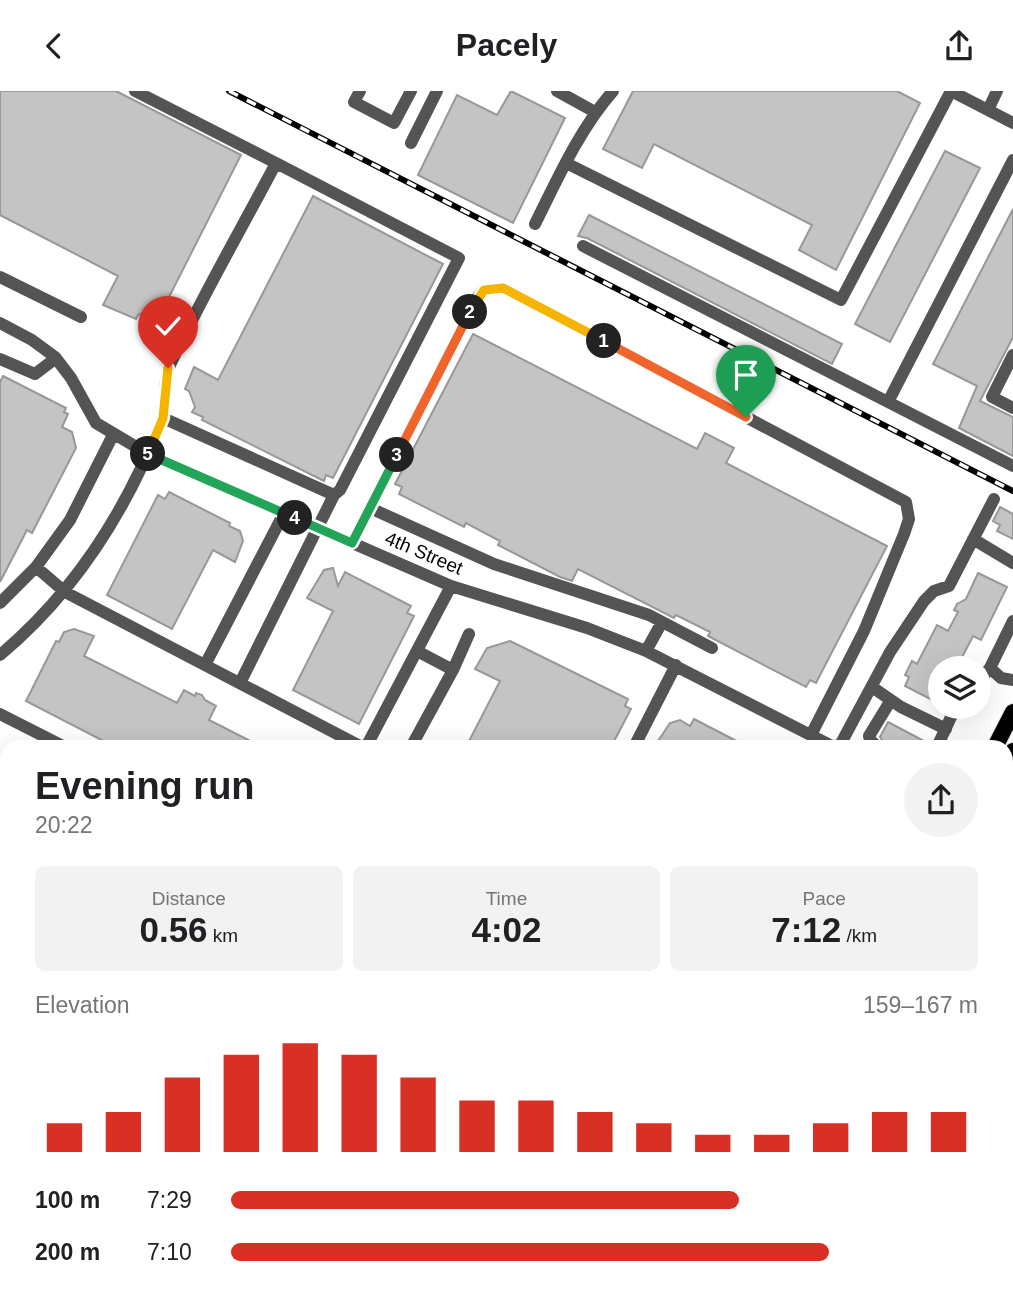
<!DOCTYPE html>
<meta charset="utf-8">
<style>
:root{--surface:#fff;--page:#f2f2f2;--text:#202124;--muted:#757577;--accent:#d93025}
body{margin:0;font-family:Arial,sans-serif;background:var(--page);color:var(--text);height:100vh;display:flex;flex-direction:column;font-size:26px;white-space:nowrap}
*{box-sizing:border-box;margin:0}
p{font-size:23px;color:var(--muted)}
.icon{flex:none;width:38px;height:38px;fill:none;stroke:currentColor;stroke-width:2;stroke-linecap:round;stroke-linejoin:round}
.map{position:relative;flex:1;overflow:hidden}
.details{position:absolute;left:0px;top:649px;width:1013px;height:555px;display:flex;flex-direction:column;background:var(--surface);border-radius:21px 21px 0 0;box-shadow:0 7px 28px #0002}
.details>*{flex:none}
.controls{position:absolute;left:928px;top:565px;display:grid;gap:14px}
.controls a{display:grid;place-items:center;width:63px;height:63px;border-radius:50%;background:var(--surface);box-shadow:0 7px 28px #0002;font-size:35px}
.pin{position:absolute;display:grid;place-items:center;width:60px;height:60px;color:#fff;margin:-72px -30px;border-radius:50% 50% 50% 0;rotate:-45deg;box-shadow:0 0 7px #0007}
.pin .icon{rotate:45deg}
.km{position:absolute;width:35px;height:35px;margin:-18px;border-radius:50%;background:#222;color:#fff;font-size:19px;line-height:35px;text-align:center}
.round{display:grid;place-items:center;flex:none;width:74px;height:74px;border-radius:37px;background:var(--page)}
.overview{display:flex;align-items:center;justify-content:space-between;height:119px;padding:0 35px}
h1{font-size:38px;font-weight:700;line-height:52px}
.stats{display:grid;grid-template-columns:repeat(3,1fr);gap:10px;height:119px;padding:7px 35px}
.stats div{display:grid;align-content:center;border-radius:10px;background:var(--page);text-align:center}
.stats b{font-size:35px;font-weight:700}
.stats small{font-size:19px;font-weight:400}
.stats p{font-size:19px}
.chart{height:196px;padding:14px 35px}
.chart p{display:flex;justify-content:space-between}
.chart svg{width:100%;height:126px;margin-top:7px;stroke:var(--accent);stroke-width:6}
ul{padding:0 35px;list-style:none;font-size:23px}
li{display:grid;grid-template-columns:112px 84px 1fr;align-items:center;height:52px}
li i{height:18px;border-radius:9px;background:var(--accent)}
header{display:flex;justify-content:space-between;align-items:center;height:91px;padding:0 35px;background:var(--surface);font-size:32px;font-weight:700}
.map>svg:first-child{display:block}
</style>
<header><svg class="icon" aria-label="back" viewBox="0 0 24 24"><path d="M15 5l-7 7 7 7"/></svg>Pacely<svg class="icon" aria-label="share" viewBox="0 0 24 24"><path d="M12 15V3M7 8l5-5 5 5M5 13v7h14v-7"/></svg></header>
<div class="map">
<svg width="1013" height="1203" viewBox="0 0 1013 1203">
<rect width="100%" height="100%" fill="#fff"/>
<path fill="#c4c4c4" stroke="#989898" stroke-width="2" d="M0,0H116L241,64L167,210L164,209L159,220L154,218L138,224L136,228L103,214L118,185L0,124Z
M511,0L565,27L513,132L418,84L457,4L497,24Z
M633,0H897L920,12L836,179L799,159L812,134L654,53L642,77L603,58Z
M945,60L980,77L890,251L855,233Z
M313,105L443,173L333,387L326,384L324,390L202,329L203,326L192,321L195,316L189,300L185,298L194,276L218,289Z
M1013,118V246L980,310L1013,326V365L959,337L977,295L933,273Z
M589,124L842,253L832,273L587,147L578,145Z
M473,243L697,358L705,342L734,357L726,372L887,455L816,592L810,589L806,596L708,545L710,541L676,524L674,527L578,478L572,490L560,486L498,454L500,450L466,432L464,436L399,403L402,396L395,393Z
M3,285L66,317L64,321L68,323L62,336L72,341L76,357L32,442L27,439L0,491V291Z
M169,401L230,432L229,435L240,440L243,450L235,471L213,459L172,538L107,504L158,404L165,408Z
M1000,416L1013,423V448L997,440L1000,434L993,430Z
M333,477L338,495L345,481L411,515L407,522L414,525L359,633L293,599L333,520L307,507L324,479Z
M978,482L1007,496L981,549L973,545L956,578H940V599L934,610L905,595L909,586L905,584L912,570L917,573L937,534L948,540L958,521L954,519L957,513L966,508Z
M74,538L94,545L84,565L177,612L184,599L195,605L196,602L202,604L205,609L216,615L209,629L262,656H115L26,610L56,550L59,551L64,541Z
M510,550L628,608L625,615L631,618L611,656H466L500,590L475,578L487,557Z
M694,628L748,656H654L670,632L680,629L690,635Z
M888,631L922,649L918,656H887L880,646Z"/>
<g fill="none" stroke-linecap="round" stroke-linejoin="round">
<g stroke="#dbdbdb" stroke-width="18">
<path id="major" d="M995,656L1013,621
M1006,672L1013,660
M0,960L7,963
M0,979L7,983
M429,1197L441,1203
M463,1197L475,1203
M712,1203L715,1197
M735,1203L738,1197"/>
</g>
<path stroke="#545454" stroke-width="12" d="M135,0L276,72
M360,0L354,11L394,32L411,0
M557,0L595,21
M988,19L997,0
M411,52L437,0
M1013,69L888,311L1013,375
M566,72L841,209L951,0L1013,32
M535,133C558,87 579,39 613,0
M583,155L888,311
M0,186L81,226
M0,232L32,249L55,266L71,287L96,332L148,363L451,495L587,537L646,560L834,656
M1013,264L992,306L1013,317
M0,268L35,283L56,267
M163,327L334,404
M370,417L494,473L649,524L712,557
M973,448L1013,472
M352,452L477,207L483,199L503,197L906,411L909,428L904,443L864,540L811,644
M36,476L65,501L362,656
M0,512L36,476L70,429L113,344
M646,560L662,531
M0,564C74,502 126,420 161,331C168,314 162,291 170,274C202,205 241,139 276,72L459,167L340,399L334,404L240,592
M205,574L284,422
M990,577L1001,587L1013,589
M453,579L469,543
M978,591L990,577L1013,530
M872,596L901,616L946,638
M0,623L65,656
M366,656L451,495
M411,656L453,579L417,560
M634,656L676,574
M839,656L890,561L924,510L934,500L949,495L994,408
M878,656L870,649L869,645L891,609
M937,656L951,626L959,616
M1006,760L1013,764
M1006,787L1013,791
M0,837L7,840
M1006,878L1013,865
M0,917L7,921
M1006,973L1013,976
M0,1006L7,992
M1006,1011L1013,1014
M1006,1078L1013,1064
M1006,1106L1013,1110
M1006,1187L1013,1191
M328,1197L334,1203
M81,1203L84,1197
M399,1203L402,1197
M572,1203L575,1197
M772,1203L775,1197"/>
<use href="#major" stroke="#000" stroke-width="16"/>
<g stroke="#000" stroke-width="6">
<path id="rail" d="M229,0L1013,400"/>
</g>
<use href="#rail" stroke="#fff" stroke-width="3.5" stroke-dasharray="10" stroke-linecap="butt"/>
</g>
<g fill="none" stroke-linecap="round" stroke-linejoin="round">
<g stroke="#fff" stroke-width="14">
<path id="split-1" d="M604,250L746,326"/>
</g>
<g stroke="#fff" stroke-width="14">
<path id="split-2" d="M470,221L484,199L503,197L604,250"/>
</g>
<g stroke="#fff" stroke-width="14">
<path id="split-3" d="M397,364L470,221"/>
</g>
<g stroke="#fff" stroke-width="14">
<path id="split-4" d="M295,427L352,452L397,364"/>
</g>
<g stroke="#fff" stroke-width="14">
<path id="split-5" d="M148,363L295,427"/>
</g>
<g stroke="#fff" stroke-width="14">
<path id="split-6" d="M148,363L163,327L168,277"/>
</g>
<use href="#split-1" stroke="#f0652b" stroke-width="9"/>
<use href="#split-2" stroke="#f5b400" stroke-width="9"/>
<use href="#split-3" stroke="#f0652b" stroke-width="9"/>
<use href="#split-4" stroke="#22a559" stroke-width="9"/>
<use href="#split-5" stroke="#22a559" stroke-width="9"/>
<use href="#split-6" stroke="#f5b400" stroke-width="9"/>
</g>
<g text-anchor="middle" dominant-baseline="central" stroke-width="7" stroke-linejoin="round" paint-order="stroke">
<g font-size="19" fill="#000" stroke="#fff">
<text transform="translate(424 462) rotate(23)">4th Street</text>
</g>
</g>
</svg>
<div class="controls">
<a><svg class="icon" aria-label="layers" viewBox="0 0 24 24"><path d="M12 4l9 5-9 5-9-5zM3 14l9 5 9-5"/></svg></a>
</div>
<div class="pin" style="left:746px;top:326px;background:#1e9e55"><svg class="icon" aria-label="arrive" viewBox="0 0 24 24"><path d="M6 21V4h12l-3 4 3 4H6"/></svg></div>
<div class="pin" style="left:168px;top:277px;background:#d93025"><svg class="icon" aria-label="check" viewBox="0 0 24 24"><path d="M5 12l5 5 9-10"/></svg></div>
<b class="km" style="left:604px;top:250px">1</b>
<b class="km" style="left:470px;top:221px">2</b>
<b class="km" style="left:397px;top:364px">3</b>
<b class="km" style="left:295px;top:427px">4</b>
<b class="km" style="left:148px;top:363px">5</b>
<section class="details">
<div class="overview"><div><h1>Evening run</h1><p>20:22</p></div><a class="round"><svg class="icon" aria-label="share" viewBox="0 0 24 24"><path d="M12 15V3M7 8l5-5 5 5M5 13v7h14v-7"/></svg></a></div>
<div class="stats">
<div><p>Distance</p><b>0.56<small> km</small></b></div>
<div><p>Time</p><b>4:02</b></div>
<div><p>Pace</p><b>7:12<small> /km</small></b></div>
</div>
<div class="chart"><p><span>Elevation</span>159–167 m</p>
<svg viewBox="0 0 160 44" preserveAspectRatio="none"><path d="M5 44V34M15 44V30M25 44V18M35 44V10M45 44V6M55 44V10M65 44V18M75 44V26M85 44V26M95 44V30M105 44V34M115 44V38M125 44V38M135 44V34M145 44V30M155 44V30"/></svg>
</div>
<ul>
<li><b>100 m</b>7:29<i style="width:68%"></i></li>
<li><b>200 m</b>7:10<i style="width:80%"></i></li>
</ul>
</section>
</div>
